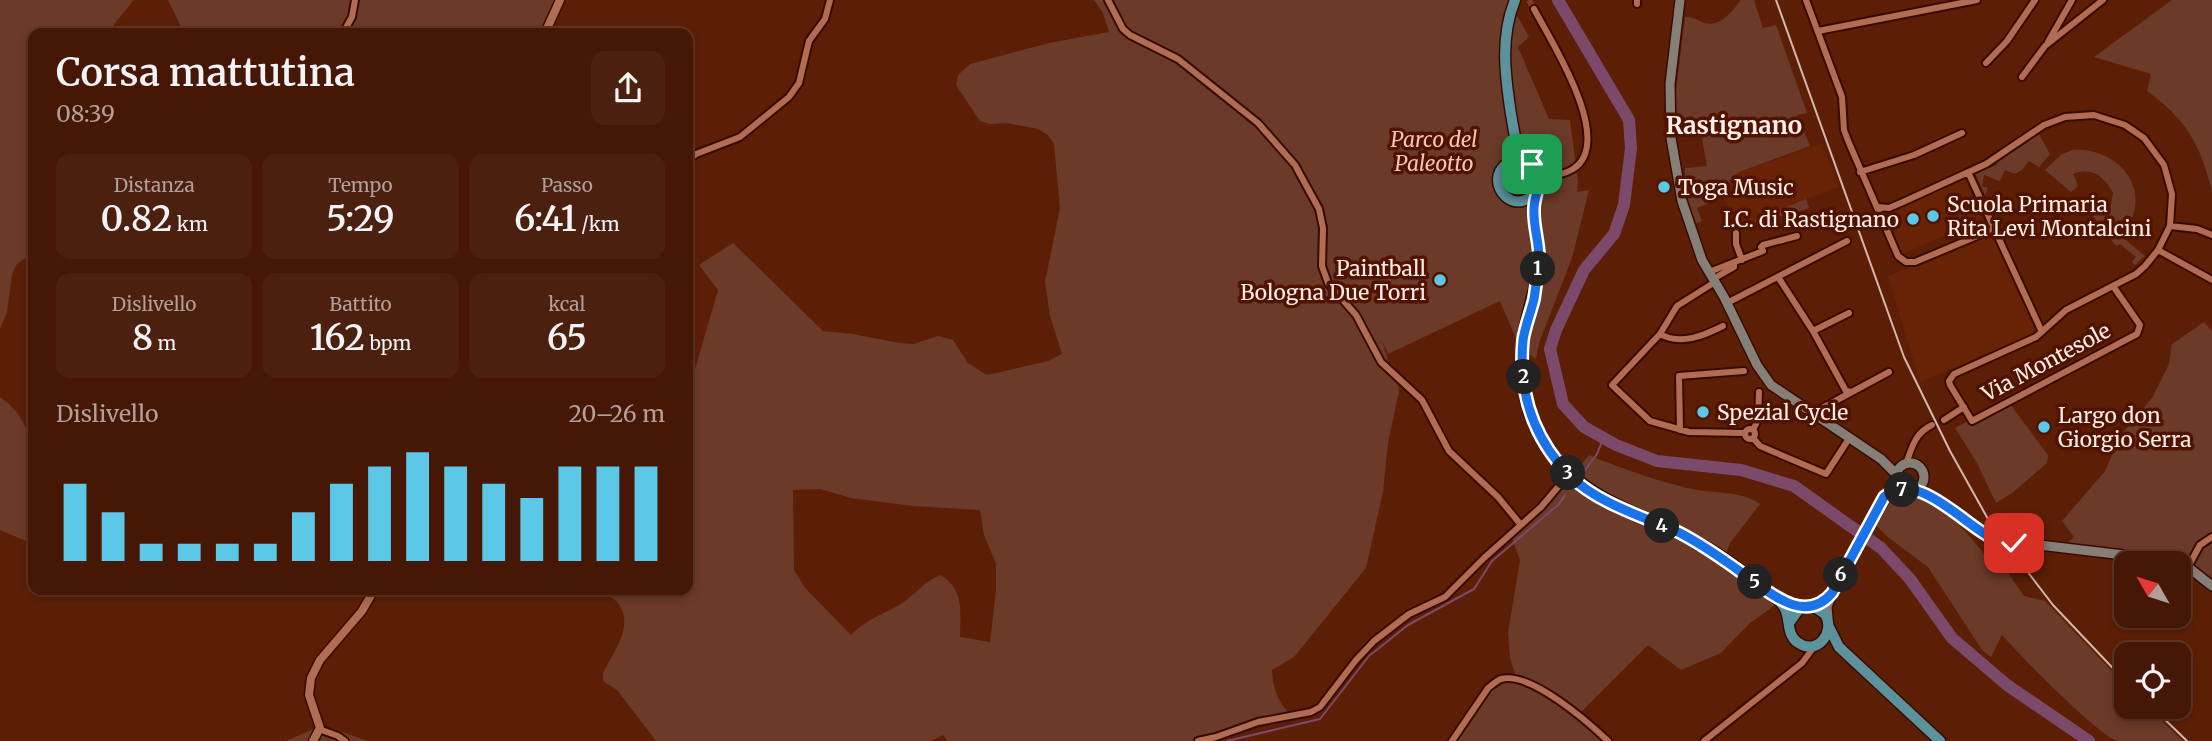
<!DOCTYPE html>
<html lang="it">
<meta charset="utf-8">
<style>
:root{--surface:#451704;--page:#4c200e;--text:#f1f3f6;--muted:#b09f9a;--line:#5d3626;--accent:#5bc8e7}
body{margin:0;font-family:Merriweather,serif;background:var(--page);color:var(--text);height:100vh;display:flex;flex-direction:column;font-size:26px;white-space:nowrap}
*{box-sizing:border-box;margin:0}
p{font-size:23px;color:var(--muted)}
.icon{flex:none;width:38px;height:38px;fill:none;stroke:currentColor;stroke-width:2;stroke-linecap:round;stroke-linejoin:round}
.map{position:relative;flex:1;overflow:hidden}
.sheet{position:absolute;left:28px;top:28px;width:665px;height:567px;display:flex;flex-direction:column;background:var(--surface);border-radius:14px;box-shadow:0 4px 10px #0003,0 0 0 2px var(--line)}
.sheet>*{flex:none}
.needle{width:46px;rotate:309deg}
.tools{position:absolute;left:2114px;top:551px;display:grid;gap:14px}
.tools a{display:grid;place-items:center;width:77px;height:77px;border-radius:14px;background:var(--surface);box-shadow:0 4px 10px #0003,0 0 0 2px var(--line);font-size:35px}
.pin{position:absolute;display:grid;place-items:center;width:60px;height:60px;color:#fff;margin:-30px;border-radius:14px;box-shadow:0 4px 10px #0006}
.km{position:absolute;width:35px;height:35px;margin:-18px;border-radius:50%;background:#222;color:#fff;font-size:19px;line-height:35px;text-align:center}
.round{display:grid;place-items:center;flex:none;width:74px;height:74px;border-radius:14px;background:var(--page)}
.head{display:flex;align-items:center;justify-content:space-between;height:119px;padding:0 28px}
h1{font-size:38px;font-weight:600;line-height:52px}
.figures{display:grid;grid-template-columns:repeat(3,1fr);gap:10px;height:119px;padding:7px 28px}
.figures div{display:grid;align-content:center;border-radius:14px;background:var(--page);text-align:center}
.figures b{font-size:35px;font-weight:600}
.figures small{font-size:19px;font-weight:400}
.figures p{font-size:19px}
.chart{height:196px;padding:14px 28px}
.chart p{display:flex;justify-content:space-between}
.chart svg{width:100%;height:126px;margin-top:7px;stroke:var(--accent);stroke-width:6}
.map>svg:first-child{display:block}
</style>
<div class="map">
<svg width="2212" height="741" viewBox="0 0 2212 741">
<rect width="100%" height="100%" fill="#5c1f06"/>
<path fill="#682306" d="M1821,144L1839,187L1807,199L1809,208L1740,228L1733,219L1724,197L1729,181L1739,172Z
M1964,178L1982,219L1902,254L1884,212Z
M1992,233L2042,331L1920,382L1888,276Z"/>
<path fill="#6b3a29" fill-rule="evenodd" d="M0,0H134L107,33H33V253L17,264L12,274L7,312L0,329Z
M168,0H560L543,33H184Z
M1094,0H1514L1516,14L1529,37L1518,47L1549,119L1570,120L1578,182L1577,192L1589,190L1572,258L1539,343L1536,359L1520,348L1500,301L1388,354L1382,340L1390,367L1397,378L1399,391L1388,443L1383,492L1366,568L1294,657L1272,670C1273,687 1276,699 1288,712L1223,735L1215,741H948L943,735L931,741H656L617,690L603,681V673C613,653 636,624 617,602C612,597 604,594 598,590H688V393L718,290L699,265L733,243L823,331L853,334L899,343L914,344L938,336L953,340L968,363L987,375L1048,361L1062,354L1050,316L1045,282L1060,208L1054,144L1048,135L1038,129L1007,123L989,124L980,121L956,85L958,75L970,64L1049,43L1109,32L1103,13ZM820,489L851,498L913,506L980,510L984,535L996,564V591L990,642L960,637C960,612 965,591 941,575C923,581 915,596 899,605C880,616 867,619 851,635L805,588L794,570L793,490Z
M1741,0H1754L1763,28L1776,25L1807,113L1797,115L1810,146L1739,172L1729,181L1724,197L1697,208L1702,221L1696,224L1687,197L1698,194L1695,179L1685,180V168L1707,166L1701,133L1677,137L1676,92L1685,17C1693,17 1695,19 1702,22C1720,29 1731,12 1741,0Z
M2172,0H2212V191C2200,144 2186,119 2147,91L2151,74L2094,57Z
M2039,134L2050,154L2039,167L2029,161L2022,170L2015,174L2005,170L2000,181L1984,175L1982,186L1988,188L1985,195L1975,173L1997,165L1996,162Z
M2073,150C2123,147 2157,198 2120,235L2145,256L2135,265L2132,262L2136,257L2120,244L2116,246L2093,216L2097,210L2109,216L2113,193C2105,177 2091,166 2073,174L2078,186L2071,192L2045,170L2062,154Z
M1806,199L1809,208L1752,224L1757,219Z
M2204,322L2212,331V585L2179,564L2066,544L2074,537L2062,521L2105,471L2121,435L2152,398L2169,364L2172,344Z
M0,397C12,405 22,417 27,431C33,450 34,505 32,525C31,530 28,536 26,541L0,530Z
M2007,400L2048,455L2047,463L2012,493L1996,503L1977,463L1955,428Z
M1589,455C1622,469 1657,481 1692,489C1715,494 1740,490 1760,504L1730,543L1724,559L1779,602L1749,624L1721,653L1681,670L1648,645L1581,712L1612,741H1450L1460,722L1482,691L1516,677L1510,658L1508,633L1520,560L1511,535C1521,526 1532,519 1542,510C1561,494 1573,473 1589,455Z
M1921,498C1951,511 1972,538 1991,563L1994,553L2024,596L2045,601L2126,686V707H2147L2183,741C2162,741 2138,741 2118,741C2100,738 2018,653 2002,635L1991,657L1982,650L1928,567L1889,538L1868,518C1881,497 1899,499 1921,498Z
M322,725L368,741H286Z"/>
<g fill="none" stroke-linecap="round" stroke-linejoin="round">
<path stroke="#7b4a6b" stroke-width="2" d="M1583,473L1597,454L1603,439
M1227,741L1320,719L1369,656L1408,625L1474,589L1492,561L1559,504L1565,495"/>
<path stroke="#7b4a6b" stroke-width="12" d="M1558,0L1629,120L1631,148L1624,205L1614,234L1584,270L1556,330L1550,349L1563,404L1584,427L1616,445L1657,461L1741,470L1794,486L1881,548L1910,579L1952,638L2007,685L2089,741"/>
<path stroke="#743e28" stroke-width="6" stroke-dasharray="6 3" stroke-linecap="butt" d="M1529,0L1534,9"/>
<g stroke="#390b00" stroke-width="10">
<path id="minor" d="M1108,0L1123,29L1130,35L1178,59L1258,123L1295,165L1319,209L1323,228L1322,266L1328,283L1356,315L1381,362L1422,400L1449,451L1498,497L1521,525
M1806,0L1842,97L1844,130L1849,143L1898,256L1906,262H1915L1994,229
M1637,4V0
M1534,9C1551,41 1616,142 1573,169C1561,176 1549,177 1537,169
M1818,31L1977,0
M343,33L352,17L355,0
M2048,42L2072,0
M1986,63L2007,41L2035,0
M2022,77L2045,46L2103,0
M688,160L696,154L740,137L789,97L799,83L809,41L825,19L830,0
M1860,172L1914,155L1962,133
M1968,172L2042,332
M1877,207L1889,208L1903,202L1986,164L2044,125L2065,117L2094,115L2125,125L2144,138L2164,165L2172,194L2170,226L2158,250L2145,266L2136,274L2066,310L2036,337L1954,374L1949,381L1950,385L1972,421L2137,334L2140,325L2113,286
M2170,226L2197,229L2212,235
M1736,233V244L1742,260
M2158,250L2212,280
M1709,272L1763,251L1761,247L1763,245L1797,236
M1778,277L1813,331L1846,391L1852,392
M1713,279L1734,267V263
M1715,282L1677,306L1660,334L1612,385L1650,421L1689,432L1745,433
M1727,303L1847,241
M1813,331L1849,313
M1660,334C1681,346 1705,335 1723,326
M1813,413L1889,372
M1944,420L1964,407
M1745 434a5 5 0 1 1 10 0a5 5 0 1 1-10 0Z
M1680,430L1679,376L1744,371
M1753,430L1758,420L1759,392
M1753,438L1760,446L1826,474L1850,437
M1906,464C1912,447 1915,433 1932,425
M2188,567L2200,545L2212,537
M319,729L338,736L345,741
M1198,741L1216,737L1258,722L1311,712L1320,707L1356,660L1374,641L1409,614L1445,597L1484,558L1541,507L1569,474
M1452,741L1488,688C1492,685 1496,681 1501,679C1530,671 1588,722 1608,741
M1704,741L1802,663L1814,647"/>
</g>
<g stroke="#390b00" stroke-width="11">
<path id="tertiary" d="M545,33L560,0
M313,741L320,728L309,695L311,678L320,660L362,611L374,590"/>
</g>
<g stroke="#390b00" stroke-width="12">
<path id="secondary" d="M1680,0L1670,84L1671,138L1682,201L1702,260L1724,297L1757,365L1771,385L1881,459L1896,474
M1896 477a14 14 0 1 1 28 0a14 14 0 1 1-28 0Z
M1917,490L1934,498L1997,540L2166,560L2188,567L2212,586
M1828,618L1827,607L1832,593L1896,479"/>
</g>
<g stroke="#390b00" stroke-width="13">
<path id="primary" d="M1515,0C1500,37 1505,75 1511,114C1514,130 1515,147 1525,160
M1535,194C1528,200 1520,204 1511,200C1503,196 1498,188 1498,179C1500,156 1533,154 1539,175C1542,185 1534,195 1534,206C1532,227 1540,247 1538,269C1535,293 1525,317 1523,341C1522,358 1523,377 1525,394C1526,410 1534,424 1542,438C1580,504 1646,512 1706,547C1730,560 1753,580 1775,597C1795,612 1783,631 1797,642C1817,657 1836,632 1825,614L1813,606L1799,609L1789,623
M1829,627L1839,647L1940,741"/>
</g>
<use href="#minor" stroke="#b16c54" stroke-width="6"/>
<use href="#tertiary" stroke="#b16c54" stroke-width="8"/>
<use href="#secondary" stroke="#867f78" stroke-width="9"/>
<use href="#primary" stroke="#5c929c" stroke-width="10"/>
<path stroke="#d3b7ac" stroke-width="2" d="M1776,0L1904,357L1950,451L1988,519L2014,554L2053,605L2126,682
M2152,707L2187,741"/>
</g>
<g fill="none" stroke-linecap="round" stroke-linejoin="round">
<g stroke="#fff" stroke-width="14">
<path id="route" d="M1532,164C1546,179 1534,193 1534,209C1533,227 1540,244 1539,262C1537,274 1536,287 1534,299C1531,312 1525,326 1523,340C1518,393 1533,438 1570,476C1599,504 1642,516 1678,532C1702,544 1723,559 1745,575C1770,593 1805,625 1832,593L1884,497C1918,467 1968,530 1998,541C2003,542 2009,542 2014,543"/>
</g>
<use href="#route" stroke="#1a73e8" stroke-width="9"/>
</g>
<g fill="#5bc8e7" stroke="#501300" stroke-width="2.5">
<circle cx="1664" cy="187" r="7"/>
<circle cx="1933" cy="216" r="7"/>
<circle cx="1913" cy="219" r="7"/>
<circle cx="1440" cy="280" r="7"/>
<circle cx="1703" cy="412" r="7"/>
<circle cx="2044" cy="427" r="7"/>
</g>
<g text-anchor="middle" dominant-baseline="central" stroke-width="7" stroke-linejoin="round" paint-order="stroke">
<g font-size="21" font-style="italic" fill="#f9c4b1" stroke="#501300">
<text x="1434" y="139">Parco del<tspan x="1434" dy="24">Paleotto</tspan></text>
</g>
<g font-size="21" fill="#feede8" stroke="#501300" text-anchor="start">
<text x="1678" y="187">Toga Music</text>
<text x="1947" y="204">Scuola Primaria<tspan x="1947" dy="24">Rita Levi Montalcini</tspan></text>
<text x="1899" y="219" text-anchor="end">I.C. di Rastignano</text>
<text x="1426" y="268" text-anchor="end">Paintball<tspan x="1426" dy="24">Bologna Due Torri</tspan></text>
<text x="1717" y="412">Spezial Cycle</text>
<text x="2058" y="415">Largo don<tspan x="2058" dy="24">Giorgio Serra</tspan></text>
</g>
<g font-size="21" fill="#feede8" stroke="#501300">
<text transform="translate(2046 362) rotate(-28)">Via Montesole</text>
</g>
<g font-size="24" font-weight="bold" fill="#feede8" stroke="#501300">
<text x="1734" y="125">Rastignano</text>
</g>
</g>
</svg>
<div class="tools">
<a><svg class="needle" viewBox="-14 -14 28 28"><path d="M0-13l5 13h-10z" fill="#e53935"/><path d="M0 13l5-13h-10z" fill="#b09f9a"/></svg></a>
<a><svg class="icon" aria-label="locate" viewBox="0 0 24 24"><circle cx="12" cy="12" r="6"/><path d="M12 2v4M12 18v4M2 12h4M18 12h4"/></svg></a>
</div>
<div class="pin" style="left:1532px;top:164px;background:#1e9e55"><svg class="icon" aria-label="arrive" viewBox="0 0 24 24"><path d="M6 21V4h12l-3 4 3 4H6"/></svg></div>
<div class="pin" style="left:2014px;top:543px;background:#d93025"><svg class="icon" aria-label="check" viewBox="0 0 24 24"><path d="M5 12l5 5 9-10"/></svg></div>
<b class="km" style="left:1538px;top:269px">1</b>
<b class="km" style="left:1524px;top:377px">2</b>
<b class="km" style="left:1568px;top:473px">3</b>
<b class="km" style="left:1662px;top:526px">4</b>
<b class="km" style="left:1755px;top:582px">5</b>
<b class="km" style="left:1841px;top:575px">6</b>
<b class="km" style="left:1902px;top:490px">7</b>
<section class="sheet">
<div class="head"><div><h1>Corsa mattutina</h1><p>08:39</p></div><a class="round"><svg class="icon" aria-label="share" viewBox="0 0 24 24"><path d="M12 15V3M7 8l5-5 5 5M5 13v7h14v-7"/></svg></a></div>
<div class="figures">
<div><p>Distanza</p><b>0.82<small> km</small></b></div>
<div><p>Tempo</p><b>5:29</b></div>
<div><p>Passo</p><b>6:41<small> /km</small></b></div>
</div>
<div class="figures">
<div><p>Dislivello</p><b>8<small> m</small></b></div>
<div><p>Battito</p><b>162<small> bpm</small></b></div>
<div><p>kcal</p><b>65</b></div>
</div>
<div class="chart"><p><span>Dislivello</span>20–26 m</p>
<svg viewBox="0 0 160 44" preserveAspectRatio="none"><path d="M5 44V17M15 44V27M25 44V38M35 44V38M45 44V38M55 44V38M65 44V27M75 44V17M85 44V11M95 44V6M105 44V11M115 44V17M125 44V22M135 44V11M145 44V11M155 44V11"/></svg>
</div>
</section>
</div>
